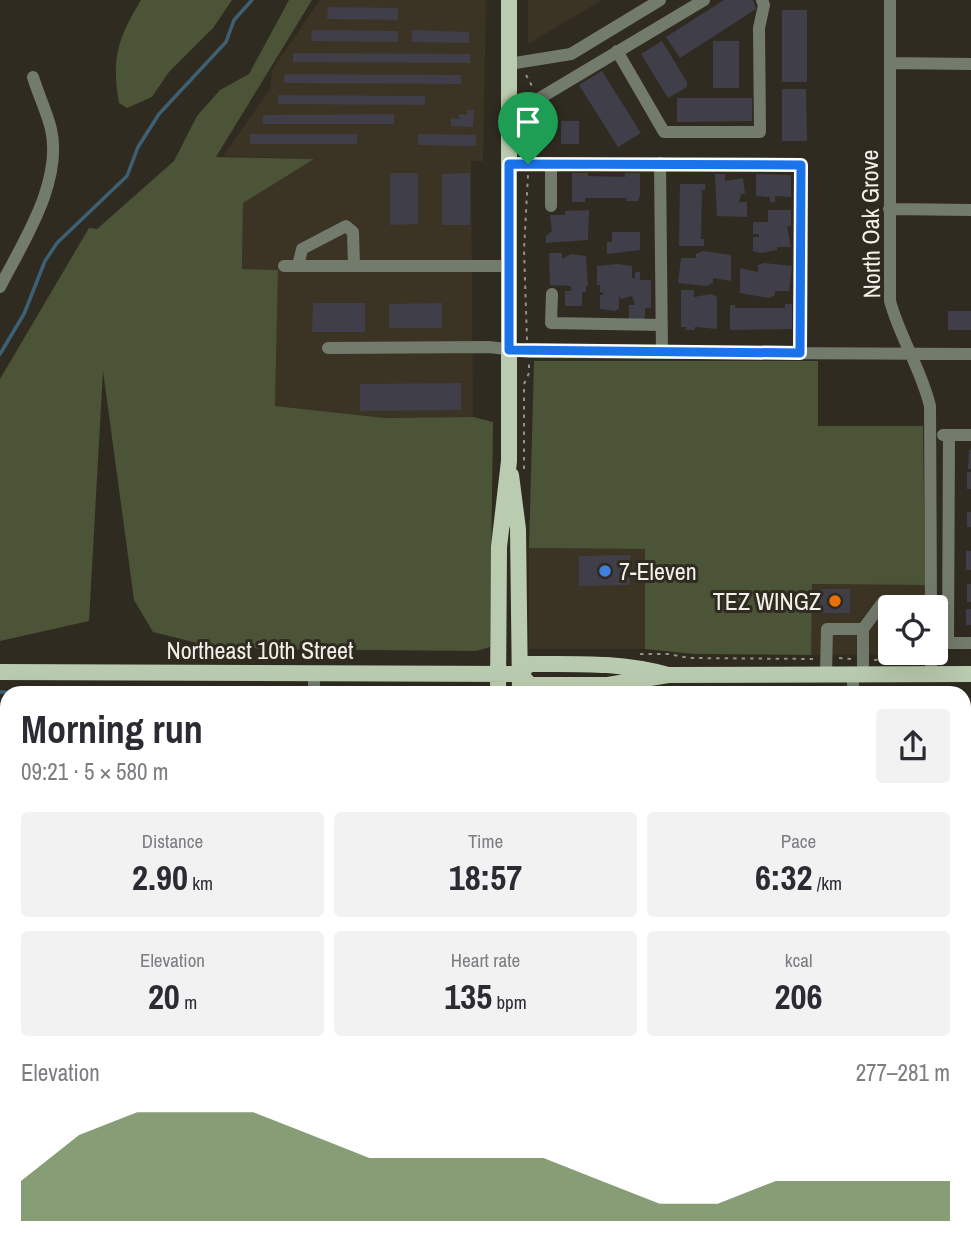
<!DOCTYPE html>
<meta charset="utf-8">
<style>
:root{--surface:#fff;--page:#f2f2f3;--text:#2b2b33;--muted:#7c7c81;--accent:#55753d}
body{margin:0;font-family:"Archivo Narrow",sans-serif;background:var(--page);color:var(--text);height:100vh;display:flex;flex-direction:column;font-size:26px;white-space:nowrap}
*{box-sizing:border-box;margin:0}
p{font-size:23px;color:var(--muted)}
.icon{flex:none;width:38px;height:38px;fill:none;stroke:currentColor;stroke-width:2;stroke-linecap:round;stroke-linejoin:round}
.map{position:relative;flex:1;overflow:hidden}
.details{position:absolute;left:0px;top:686px;width:971px;height:567px;display:flex;flex-direction:column;background:var(--surface);border-radius:21px 21px 0 0;box-shadow:0 7px 28px #0002}
.details>*{flex:none}
.buttons{position:absolute;left:878px;top:595px;display:grid;gap:14px}
.buttons a{display:grid;place-items:center;width:70px;height:70px;border-radius:7px;background:var(--surface);box-shadow:0 7px 28px #0002;font-size:35px}
.pin{position:absolute;display:grid;place-items:center;width:60px;height:60px;color:#fff;margin:-72px -30px;border-radius:50% 50% 50% 0;rotate:-45deg;box-shadow:0 0 7px #0007}
.pin .icon{rotate:45deg}
.round{display:grid;place-items:center;flex:none;width:74px;height:74px;border-radius:7px;background:var(--page)}
.summary{display:flex;align-items:center;justify-content:space-between;height:119px;padding:0 21px}
h1{font-size:38px;font-weight:800;line-height:52px}
.stats{display:grid;grid-template-columns:repeat(3,1fr);gap:10px;height:119px;padding:7px 21px}
.stats div{display:grid;align-content:center;border-radius:7px;background:var(--page);text-align:center}
.stats b{font-size:35px;font-weight:800}
.stats small{font-size:19px;font-weight:400}
.stats p{font-size:19px}
.chart{height:196px;padding:14px 21px}
.chart p{display:flex;justify-content:space-between}
.chart svg{width:100%;height:126px;margin-top:7px;fill:var(--accent);opacity:.7}
.map>svg:first-child{display:block}
</style>
<div class="map">
<svg width="971" height="1253" viewBox="0 0 971 1253">
<rect width="100%" height="100%" fill="#302b20"/>
<path fill="#3b3323" d="M320,0H486L483,161H471L473,417L385,418L275,406L278,270L242,269L243,202L314,159H323L223,156L270,89L272,70Z
M528,0H602L528,44Z
M529,548L645,549V649H529Z
M811,584L925,585V607H891V653L925,654L811,655Z"/>
<path fill="#4b5436" d="M141,0H232L213,28L169,72L152,97L127,108L119,103C111,59 118,38 141,0Z
M289,0H312L216,157L314,159L243,203L242,269L278,270L275,406L385,418L473,417L493,422L490,647L476,651L263,649L201,644L153,632L134,600L103,371L89,621L0,641V379L89,228L97,229L174,161L197,116L220,90L249,74Z
M534,361H818V426H923L925,585L812,584L811,655L694,654L645,649V549L529,548Z
M776,688V693H608Z
M528,1246H728V1251L535,1253Z"/>
<g fill="none" stroke-linecap="round" stroke-linejoin="round">
<path stroke="#3d6074" stroke-width="3.5" d="M0,354L24,314L45,261L57,243L127,176L138,147L159,114L226,42L234,20L252,0
M0,692L104,693"/>
</g>
<path fill="#403e49" d="M724,0H753L756,9L680,58L666,37Z
M328,7L398,8V20L327,19Z
M782,10H807V82H782Z
M312,30L398,31V42L311,41Z
M412,30L469,32V43L412,42Z
M662,41L687,82V87L668,98L641,54Z
M713,41H739V88H713Z
M293,53L470,54V63L293,62Z
M602,71L641,133L618,147L579,85Z
M285,74L461,75V84L284,83Z
M782,89H806L807,141H782Z
M278,95L425,96V105L278,104Z
M677,98H752V121L677,122Z
M467,110H474L473,127L451,126V118L459,119V114L467,115Z
M394,114V124H263V115Z
M561,121H579V144H561Z
M250,134H357V144H250Z
M418,134L476,135V146L418,145Z
M390,173H418V224L390,225Z
M470,173V225H442V174Z
M572,173H588V176L625,177V173H640V196L638,201H626V198H585V202H572Z
M715,174H725V181L743,178L745,194H741L739,202H747V217L717,216Z
M756,174L791,175V197L775,196V202H770V197L756,196Z
M680,184H705V190H702L701,239H704V246H679Z
M589,210L588,240L546,243V236L552,231L550,215H565V211Z
M768,210H791V226H787L791,247H777V250L760,253L753,251V237H759V234H753V222H768Z
M612,232H640V250L607,254V242H612Z
M703,251L731,255V281L713,278V283L707,286L678,283L681,258H696V254Z
M549,253H562V259L571,254L586,256L588,286H586V292H582V306H565V291H571V286L550,285Z
M764,263L792,266L789,291H775V295L769,298L740,293V268L758,272V265Z
M617,264L632,266V278H635V272H640V280H651V308H645V319H629V305H635L632,296L621,299L619,296V309L615,311L600,309V295H603V292H600V285H597V266Z
M681,290H694V297L711,294L717,297V329L695,327V330H686V327H681Z
M313,303H365V332H312Z
M442,303V328H389V304Z
M785,304H792V329L730,330V305H735V308H785Z
M948,311H971V330H948Z
M461,383V410L360,411V384Z
M969,450H971V469H968Z
M967,472H971V489H967Z
M967,512H971V527H967Z
M966,551H971V570H966Z
M630,555V585L579,586V556Z
M967,584H971V602H967Z
M820,589H850V613H820Z
M966,609H971V625H966Z
M212,1246H227L230,1250L218,1253Z
M266,1246H356L344,1253H265L269,1250Z"/>
<g fill="none" stroke-linecap="round" stroke-linejoin="round">
<path stroke="#949087" stroke-width="2" stroke-dasharray="3.5 5" stroke-linecap="butt" d="M526,75L533,88
M527,340L524,250L528,175
M524,469V384L529,373V364
M640,654H669L689,658L813,659
M839,658L851,659
M874,660L921,657"/>
<path stroke="#737b6d" stroke-width="12" d="M890,0V301C900,338 921,368 930,406L931,607
M617,51L664,132H760L759,28L764,5L762,0
M890,63L971,64
M509,64L571,54L660,0
M509,132H540V98L704,0
M660,163L662,352
M509,164L801,165L800,353
M551,164V206
M889,209L971,210
M284,266H509
M298,266L302,249L346,226L353,232L354,266
M0,287C23,242 63,182 51,129C47,112 38,94 33,77
M552,294L551,323L661,325
M328,348L489,347L531,352L971,354
M943,435H971
M949,435L948,643H971
M931,653V674
M826,674L827,629H863
M853,674V693
M863,674V629L883,602H931
M314,693V673
M0,783L7,784
M964,1187L971,1184
M42,1246V1253
M235,1246L241,1253
M423,1246L426,1253
M886,1246L889,1253
M380,1253L392,1246
M807,1253L827,1246"/>
<path stroke="#baccaf" stroke-width="16" d="M511,475L518,529L520,693
M0,672L520,674L529,664C577,664 621,662 668,675
M520,674L530,685H608L668,675L971,674
M498,693L499,547L509,461V0
M484,1246V1253
M516,1246V1253"/>
</g>
<g fill="none" stroke-linecap="round" stroke-linejoin="round">
<g stroke="#fff" stroke-width="14">
<path id="route" d="M509,164L801,165L800,353L509,350Z"/>
</g>
<use href="#route" stroke="#1a73e8" stroke-width="9"/>
</g>
<circle fill="#3f7fe0" stroke="#302b20" stroke-width="2.5" cx="605" cy="571" r="7"/>
<circle fill="#e8710a" stroke="#302b20" stroke-width="2.5" cx="835" cy="601" r="7"/>
<g text-anchor="middle" dominant-baseline="central" stroke-width="6" stroke-linejoin="round" paint-order="stroke">
<g font-size="24" fill="#f3f0e9" stroke="#302b20">
<text transform="translate(870 224) rotate(-91)">North Oak Grove</text>
<text x="260" y="650">Northeast 10th Street</text>
</g>
<g font-size="24" fill="#f3f0e9" stroke="#302b20" text-anchor="start">
<text x="619" y="571">7-Eleven</text>
<text x="821" y="601" text-anchor="end">TEZ WINGZ</text>
</g>
</g>
</svg>
<div class="buttons">
<a><svg class="icon" aria-label="locate" viewBox="0 0 24 24"><circle cx="12" cy="12" r="6"/><path d="M12 2v4M12 18v4M2 12h4M18 12h4"/></svg></a>
</div>
<div class="pin" style="left:528px;top:164px;background:#1e9e55"><svg class="icon" aria-label="arrive" viewBox="0 0 24 24"><path d="M6 21V4h12l-3 4 3 4H6"/></svg></div>
<section class="details">
<div class="summary"><div><h1>Morning run</h1><p>09:21 · 5 × 580 m</p></div><a class="round"><svg class="icon" aria-label="share" viewBox="0 0 24 24"><path d="M12 15V3M7 8l5-5 5 5M5 13v7h14v-7"/></svg></a></div>
<div class="stats">
<div><p>Distance</p><b>2.90<small> km</small></b></div>
<div><p>Time</p><b>18:57</b></div>
<div><p>Pace</p><b>6:32<small> /km</small></b></div>
</div>
<div class="stats">
<div><p>Elevation</p><b>20<small> m</small></b></div>
<div><p>Heart rate</p><b>135<small> bpm</small></b></div>
<div><p>kcal</p><b>206</b></div>
</div>
<div class="chart"><p><span>Elevation</span>277–281 m</p>
<svg viewBox="0 0 160 44" preserveAspectRatio="none"><path d="M0 44V30L10 14L20 6L30 6L40 6L50 14L60 22L70 22L80 22L90 22L100 30L110 38L120 38L130 30L140 30L150 30L160 30V44z"/></svg>
</div>
</section>
</div>
